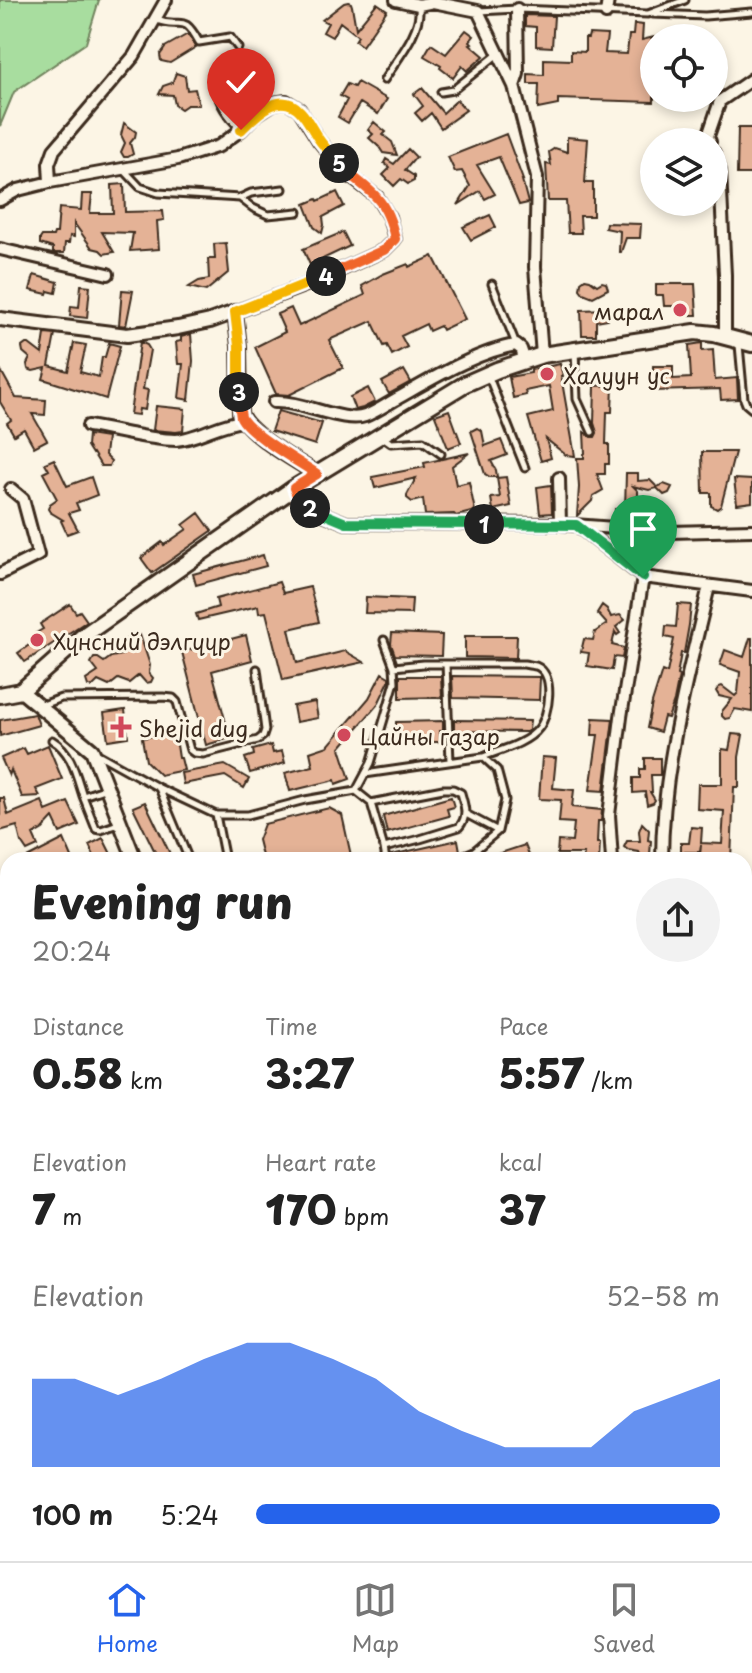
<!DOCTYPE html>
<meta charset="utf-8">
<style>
:root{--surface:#fff;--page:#f2f2f2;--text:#222;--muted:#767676;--line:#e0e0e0;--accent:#2563eb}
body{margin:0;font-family:"Playpen Sans",sans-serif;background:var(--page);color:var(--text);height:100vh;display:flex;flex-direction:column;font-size:30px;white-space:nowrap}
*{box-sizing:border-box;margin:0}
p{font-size:26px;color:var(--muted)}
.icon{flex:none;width:44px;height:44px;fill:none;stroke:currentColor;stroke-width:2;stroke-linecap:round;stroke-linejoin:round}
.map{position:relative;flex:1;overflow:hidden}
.panel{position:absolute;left:0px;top:852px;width:752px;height:710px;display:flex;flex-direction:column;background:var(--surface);border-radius:24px 24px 0 0;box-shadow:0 4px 12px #0003}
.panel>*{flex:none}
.controls{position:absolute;left:640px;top:24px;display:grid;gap:16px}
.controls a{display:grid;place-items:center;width:88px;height:88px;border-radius:50%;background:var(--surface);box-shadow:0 4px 12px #0003;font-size:40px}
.pin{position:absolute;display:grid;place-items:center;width:68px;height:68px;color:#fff;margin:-82px -34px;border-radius:50% 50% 50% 0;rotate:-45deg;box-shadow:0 0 8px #0007}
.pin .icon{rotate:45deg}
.km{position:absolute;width:40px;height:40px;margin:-20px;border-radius:50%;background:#222;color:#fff;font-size:22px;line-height:40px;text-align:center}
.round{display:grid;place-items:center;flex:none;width:84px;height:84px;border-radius:42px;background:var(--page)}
.head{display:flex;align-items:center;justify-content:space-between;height:136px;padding:0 32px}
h1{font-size:44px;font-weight:800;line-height:60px}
.metrics{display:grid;grid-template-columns:repeat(3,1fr);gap:12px;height:136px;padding:8px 32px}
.metrics div{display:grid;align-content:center}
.metrics b{font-size:40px;font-weight:800}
.metrics small{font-size:22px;font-weight:400}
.metrics p{font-size:22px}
.chart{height:224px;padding:16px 32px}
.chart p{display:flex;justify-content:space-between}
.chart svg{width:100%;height:144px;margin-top:8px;fill:var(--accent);opacity:.7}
ul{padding:0 32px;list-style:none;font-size:26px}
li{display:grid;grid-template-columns:128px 96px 1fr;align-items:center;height:60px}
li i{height:20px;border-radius:10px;background:var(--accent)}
.tabs{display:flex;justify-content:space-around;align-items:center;height:112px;border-top:2px solid var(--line);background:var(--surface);font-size:22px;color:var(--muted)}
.tabs a{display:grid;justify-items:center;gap:4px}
.tabs .on{color:var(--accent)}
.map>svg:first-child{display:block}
</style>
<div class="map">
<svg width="752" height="1561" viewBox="0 0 752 1561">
<rect width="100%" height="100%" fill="#fcf5e5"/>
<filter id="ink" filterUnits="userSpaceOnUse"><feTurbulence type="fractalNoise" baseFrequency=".0125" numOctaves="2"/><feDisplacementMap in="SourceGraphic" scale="16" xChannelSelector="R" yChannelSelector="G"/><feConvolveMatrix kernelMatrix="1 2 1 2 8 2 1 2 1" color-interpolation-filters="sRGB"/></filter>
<g filter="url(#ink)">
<path fill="#a8dd9f" stroke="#72845e" stroke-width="2" d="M0,0H99L86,43L14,92L0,126Z"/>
<path fill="#e4b296" stroke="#3b2a1e" stroke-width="2" d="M348,2L351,3L352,6L356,29L377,3L387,10L362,46L355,41L358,36L340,22L332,37L323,32L328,23L322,20L344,3Z
M525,15L554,16L552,47L536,46V27L525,26Z
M634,24L643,25L642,40L654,37V102L558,99V105L538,109L539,84H528V74L544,75V59L571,60V51L585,52V38H588L589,34L607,35L605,53L627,54L629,35H633Z
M466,30L474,36L470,41L472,43L470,44L484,56L467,71L462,66L453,78L440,68L441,66L424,56L431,44L446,54Z
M188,34L196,47L170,63L161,61L160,55L165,48V47Z
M176,73L185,76L187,90L195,89L199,105H187L181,109L175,105L173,95L159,94L163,86L172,83Z
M357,82L387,99L378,114L360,103L348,123L338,117L347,100L340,96L347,84L354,87Z
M422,88L443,113L457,100L466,110L441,128L431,113L422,121L415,113L423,106L414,94Z
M374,122L386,132L383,135L392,142L397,155L383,153L379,147L369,138L373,134L368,130Z
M124,123L136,132L135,137L130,143L133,154L128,157H124L121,152L125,143L121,135Z
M738,128H752V174H737Z
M506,134L523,180H522L528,203L519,205L499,157L477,165L495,194L485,199L480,191L458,205L470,186L462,171L455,172L448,157Z
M567,137L588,139L585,183H593V216H580L581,233H568L566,201H548L546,164L551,165L549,152L555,148L567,152Z
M408,149L416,157L405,170L414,176V181L408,184L401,179L394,186L383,175L390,168L384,163L386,159L394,164Z
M124,184L125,212L163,211L164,220L157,221L159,249L130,251L133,233L102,232L114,252L104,254L100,250L92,248L74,223V237L70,236L69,243H65L64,253H53V248L40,244V239L42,236H53L54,233H57L59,208L81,210L82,194H92L90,213H113L112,185Z
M337,192L344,206L323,217L324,225L322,233L314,227L305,204L317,199L318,201Z
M490,215L496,227L471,240L463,227Z
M606,223L641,224L640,238H626L621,252H619L620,231L605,228Z
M343,232L350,246L310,265L303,249Z
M226,243L229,272L206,291L189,287L199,281L209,279L208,259H215L214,244Z
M433,256L465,319L442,330L440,326L429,331L426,324L401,336L407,347L392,355L387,345L384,346L372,321L329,340L343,368L289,395L276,394L255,347L285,332L277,314L291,308L299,326L365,295L362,286L383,274L408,264L409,267Z
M34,275L58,282L56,293L48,291L47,294L30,290Z
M585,279L590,280L597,285L602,282L606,283L608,289L593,297L583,293L580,289L581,282Z
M656,284H695L697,315H688L687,306H664L663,295H656Z
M81,285L90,286L87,318L70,316L71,306L79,307Z
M122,290L133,291L126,326L119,325Z
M607,309L608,319L596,321V335H582L581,310Z
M45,334L55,335L49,366L68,371L74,343L86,345L80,372L99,377L102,357H105L109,343L120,346L106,399L43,379L46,368L33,371L28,369L27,364L30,358L23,352L22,347L26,344H29L42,354Z
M191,334L193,361L189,400L179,398L183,364H178L176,342L181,341V337Z
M140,342L147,345L150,350L143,389L148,390L145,410L139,409L138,415L130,414Z
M702,343V351L713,350L715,380L737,378L738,399L721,400L720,389L653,391V366H673V379L691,378L689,345Z
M560,364L563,376H561L575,456L566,455L546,439L551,458L541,461L528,417L553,411L549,386L525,391L526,395L513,398L509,377L531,373V370Z
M0,369L16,398L46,400L45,415L32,414L47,440L34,447L24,429L14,435L7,423L11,420L0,402Z
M404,370L411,382L389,394L382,382Z
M613,385L612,412H607L606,444H609V464H605V474H597L603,490L593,496L592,501L577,516L579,487L577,458H584V454L585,453L584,432L591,437H595L597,433L594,423L595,386Z
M368,388L375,402L363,408L355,410L350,397Z
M156,406L185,409L183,431L176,432L153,430Z
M449,410L461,443L448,448L435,415Z
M278,411L322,423L315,445L271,431Z
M477,428L482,431L485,446L501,440L507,455L491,461L496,470L497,477H490L485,474L471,431Z
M88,435L107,438L105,455L111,461L109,466H101L93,453L92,454L87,446Z
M702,452H735L721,506L717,509L711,506V493H703Z
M469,453L452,466L456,485L469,482L475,511L456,516L454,514L425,515L423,499L412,502L407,498V495L416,478L375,488L372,477L425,467L424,463Z
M54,459L67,486L91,477L97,495L76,503L79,510L69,513L78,530L67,534L61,521L63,520L50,512L48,509L50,504L57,499L43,473L49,470L45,463Z
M626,473H638V481L650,480L657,487L664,484L672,487L669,493L664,495L657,488L649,490L633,486L638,491V522L615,520V509H625Z
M506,477L511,506L493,510L491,498L500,497L497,478Z
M734,479L752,480V502L737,504Z
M551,485L552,513L540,514L537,487Z
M199,513L212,531L152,573L141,558L162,542L164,545L187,529L183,525Z
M263,555L266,566L196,585L193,574Z
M279,582L283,593L310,587L319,622L289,629L297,663L345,651L364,662L283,680L266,612L259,613L258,606L198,620L196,614L218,607L216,599Z
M366,597L412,599L411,614L365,613Z
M70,604L76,613L80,611L87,621L25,662L18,653L39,638L36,633L43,629L40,624Z
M678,604L691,605L689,625L684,653H681L677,675L679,676L674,701L668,718L664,717L660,732L647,728L652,703L662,671L667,673L674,639L665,637L666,626L676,627Z
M602,605L607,609L611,617L620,615L625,620L616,627L620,633L617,635L615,632L612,645L624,648L622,658L614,657L612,670L587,666L589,653L581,652L584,639L593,640L595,632L607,624L597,613Z
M392,633L442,635L441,656L395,655L391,644Z
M140,635L150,665L149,673L153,678L151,682L146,683L139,675L129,683L118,679L109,686L98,681L92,687L88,686L86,680L98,672L91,663L94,658H98L104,662L111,657L122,655L118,642Z
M246,635L252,660L212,671L230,738L206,745L182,652Z
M465,636H517L516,658L465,657Z
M750,638H752V712L735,709L730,718L725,719L722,716V711L732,699L719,696L716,691L719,687L722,686L735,696L738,693L740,672L720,665L725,650L744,657Z
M382,673L389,677V681L378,704L340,748L350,779L336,784L335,780L290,791L285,773L313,766L310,752L328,746L369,698Z
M400,676H441L442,697L400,698Z
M452,676L540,677L539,700L453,698Z
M315,702L318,718L296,722L293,706Z
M125,710L128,737L108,740L104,713Z
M35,714L39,725L0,736V720Z
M593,718L613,719L604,791L590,790L598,735H592Z
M454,720L530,721L529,730L526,732L454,731Z
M443,721V731H440V742H396V722Z
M175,732L179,758H181L184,770L160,775L146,761L142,738Z
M732,734L743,735L739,757V787H734L731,860H720V856L700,855L701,845L700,852H681V843H689L691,827L702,828L701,843L722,844L724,811L697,809L698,784H722V749L729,750Z
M48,745L62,779L36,789L40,796L22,797L11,770L9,776L1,758L24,748L27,754Z
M271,745L273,753L282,751L285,763L250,773L245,758L254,755L253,750Z
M542,757L556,758L553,788L574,790L572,807L602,810L601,821H598L597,843H600L599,860H583L584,854H557L558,841L572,842L574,823L559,822L561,800L539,799Z
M645,758H660V775H651L652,792H650L655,800L653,803L647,805L645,792L633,793V778H640V769H645Z
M225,765L249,779L244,788L225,776L183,784L181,773Z
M451,797L454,807L447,809L449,816L387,833L383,816Z
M0,798H4L8,815L42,801L46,811L68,802L79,825L60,833L53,818L43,829L33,835L38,846L27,851L21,842L17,826L0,831Z
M145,802L173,860H159L133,807Z
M329,808L342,815L352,860H263L258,840L264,824Z
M642,823L649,830L648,840L651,841L650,855H646V859H642L639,852L628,850L624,847L627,841H640L639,831Z
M103,838L114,860H96L89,845Z
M64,839L73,860H23Z
M458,840L460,851L450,855L448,860H444L443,855L421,860H391V855Z
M525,845L531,860H485V858Z"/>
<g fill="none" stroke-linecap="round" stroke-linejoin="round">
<g stroke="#3b2a1e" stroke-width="11">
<path id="service" d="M479,11L517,9L648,14L685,0
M653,14L705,16L752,12
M157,20C181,30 182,11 199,42L230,37L238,48
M384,80C397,59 422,31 419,6
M216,88C219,105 228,117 241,129
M441,92L453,90L498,54
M124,170L140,187L158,193L240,198L253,208L268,215L298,212
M240,198L251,193L283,189
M492,284L516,344
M739,345L744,399L746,404L752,409
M575,350L577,399L592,432
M488,375L525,468
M381,436L391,443L423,441L441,454
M446,664L450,761
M394,667L423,664H524C524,664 535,666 536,666C556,674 549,715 539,728C527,744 500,750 483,757
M40,706L61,698L163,697L173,698L177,702L190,750L194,753L203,754L258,740L263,736L265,730L257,669
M52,740C72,752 76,775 83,796L107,788
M96,753L159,788L216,815H248L305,800L356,791L371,803L443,789H453L461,793C464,805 469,816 459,827L420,839L384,848
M365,774L483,757L497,770L505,800L498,831L474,851L453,860
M159,788L189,860
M356,791L371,763L395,682L394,667L384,640
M83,796L96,829L101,830L118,824
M371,803L384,848L386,860
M466,814L498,831
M216,815L225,860"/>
</g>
<g stroke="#3b2a1e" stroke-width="16">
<path id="minor" d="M396,0L419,5L433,2L478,11L514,86L537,177L535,267L542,355
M606,13L608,0
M514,86L518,74L517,9
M710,142L708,136L720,101L752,79
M714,153L720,171L725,275V337
M50,182L49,164L54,150L134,56L166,0
M0,200L18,190L50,182L178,159L219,146L241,130L254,116L274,103L286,101L299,109L319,141L347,174L377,197L389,217L395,239L384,250L314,282L235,312
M0,249L108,274
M274,402C301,400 344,424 365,416C376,412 387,404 398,398C432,379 478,351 516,345L521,349L525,361
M88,426C115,430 149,440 176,440C196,439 220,423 243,421
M559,478L560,524
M294,488L301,505L346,523L560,524L670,532L752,530
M578,526L643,577L621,717L609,815L612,860
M0,574L38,555L23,499L11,489
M643,577L752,591
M662,860C662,767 688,676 709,586
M0,942L8,938
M0,1053L8,1048
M0,1129L8,1128
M0,1209L8,1192
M744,1328L752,1340
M0,1542L8,1520
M117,1554L118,1561
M169,1554L170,1561
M230,1554L231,1561
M354,1554L358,1561
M585,1554L586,1561
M624,1554L627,1561
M494,1557L495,1561
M73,1561L74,1554
M286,1561V1554"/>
</g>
<g stroke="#3b2a1e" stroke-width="18">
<path id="tertiary" d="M0,319L127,335L178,328L210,321L235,312L239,346L240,413C247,434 297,461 317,474
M21,691L92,750L135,860
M744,1554V1561"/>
</g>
<g stroke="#3b2a1e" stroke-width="20">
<path id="secondary" d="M0,695L21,691L83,636L294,488L465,384L497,370L542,355L695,332L714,334L752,344"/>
</g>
<use href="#service" stroke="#fcf5e5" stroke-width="5"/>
<use href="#minor" stroke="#fcf5e5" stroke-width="10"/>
<use href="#tertiary" stroke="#fcf5e5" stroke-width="12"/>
<use href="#secondary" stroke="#fcf5e5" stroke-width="14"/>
</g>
</g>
<g fill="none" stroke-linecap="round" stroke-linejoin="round" filter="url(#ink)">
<g stroke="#fff" stroke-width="16">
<path id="split-1" d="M484,524L576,525L643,577"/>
</g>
<g stroke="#fff" stroke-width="16">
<path id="split-2" d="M310,508L346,523L484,524"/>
</g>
<g stroke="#fff" stroke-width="16">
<path id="split-3" d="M239,392C240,400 239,409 241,417C248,433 301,463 317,474L294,488L301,505L310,508"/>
</g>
<g stroke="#fff" stroke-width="16">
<path id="split-4" d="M239,392V346L235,312L326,276"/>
</g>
<g stroke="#fff" stroke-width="16">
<path id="split-5" d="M326,276L384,250L395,239C392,224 387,209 377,198C366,185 350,177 339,163"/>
</g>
<g stroke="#fff" stroke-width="16">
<path id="split-6" d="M241,130C256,115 280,89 300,111C307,118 312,129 318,138C324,147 332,155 339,163"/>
</g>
<use href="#split-1" stroke="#22a559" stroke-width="10"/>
<use href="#split-2" stroke="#22a559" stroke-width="10"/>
<use href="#split-3" stroke="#f0652b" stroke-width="10"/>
<use href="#split-4" stroke="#f5b400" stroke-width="10"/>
<use href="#split-5" stroke="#f0652b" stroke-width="10"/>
<use href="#split-6" stroke="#f5b400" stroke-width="10"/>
</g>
<g fill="#d1495b" stroke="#fcf5e5" stroke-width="3">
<circle cx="680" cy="310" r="8"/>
<circle cx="547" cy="374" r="8"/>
<circle cx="37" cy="640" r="8"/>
<path d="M117 715h8v8h8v8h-8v8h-8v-8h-8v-8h8z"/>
<circle cx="344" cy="735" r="8"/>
</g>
<g text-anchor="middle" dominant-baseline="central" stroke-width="6" stroke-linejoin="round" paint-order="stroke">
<g font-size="22" fill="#3b2a1e" stroke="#fcf5e5" text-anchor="start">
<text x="664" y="310" text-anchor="end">марал</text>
<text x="563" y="374">Халуун ус</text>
<text x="53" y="640">Хүнсний дэлгүүр</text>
<text x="139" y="727">Shejid dug</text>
<text x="360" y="735">Цайны газар</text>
</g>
</g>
</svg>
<div class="controls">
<a><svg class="icon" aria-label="locate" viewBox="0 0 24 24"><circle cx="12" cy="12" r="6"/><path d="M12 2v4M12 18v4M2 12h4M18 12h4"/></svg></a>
<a><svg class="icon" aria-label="layers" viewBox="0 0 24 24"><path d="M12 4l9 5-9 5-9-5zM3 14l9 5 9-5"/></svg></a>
</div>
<div class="pin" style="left:643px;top:577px;background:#1e9e55"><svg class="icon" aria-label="arrive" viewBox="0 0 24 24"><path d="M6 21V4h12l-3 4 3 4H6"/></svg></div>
<div class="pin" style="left:241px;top:130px;background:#d93025"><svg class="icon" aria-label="check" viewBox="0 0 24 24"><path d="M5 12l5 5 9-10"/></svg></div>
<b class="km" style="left:484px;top:524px">1</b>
<b class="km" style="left:310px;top:508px">2</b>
<b class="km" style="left:239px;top:392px">3</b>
<b class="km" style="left:326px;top:276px">4</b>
<b class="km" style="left:339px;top:163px">5</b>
<section class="panel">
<div class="head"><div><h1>Evening run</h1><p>20:24</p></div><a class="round"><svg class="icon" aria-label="share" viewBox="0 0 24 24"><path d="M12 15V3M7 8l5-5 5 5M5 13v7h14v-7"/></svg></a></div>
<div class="metrics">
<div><p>Distance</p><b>0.58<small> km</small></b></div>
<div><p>Time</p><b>3:27</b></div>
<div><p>Pace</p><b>5:57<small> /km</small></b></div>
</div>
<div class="metrics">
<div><p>Elevation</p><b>7<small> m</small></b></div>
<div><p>Heart rate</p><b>170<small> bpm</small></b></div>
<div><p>kcal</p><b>37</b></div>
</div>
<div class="chart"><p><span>Elevation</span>52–58 m</p>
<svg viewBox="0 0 160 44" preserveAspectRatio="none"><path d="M0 44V17L10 17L20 22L30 17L40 11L50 6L60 6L70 11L80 17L90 27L100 33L110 38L120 38L130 38L140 27L150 22L160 17V44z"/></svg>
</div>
<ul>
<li><b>100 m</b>5:24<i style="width:100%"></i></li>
</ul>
</section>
</div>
<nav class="tabs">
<a class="on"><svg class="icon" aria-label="home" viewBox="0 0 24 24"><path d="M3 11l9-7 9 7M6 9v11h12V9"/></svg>Home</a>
<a><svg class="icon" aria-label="map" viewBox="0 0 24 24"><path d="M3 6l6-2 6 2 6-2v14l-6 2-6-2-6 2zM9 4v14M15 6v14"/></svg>Map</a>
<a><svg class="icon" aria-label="saved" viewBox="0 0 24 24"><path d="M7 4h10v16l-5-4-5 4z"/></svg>Saved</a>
</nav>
